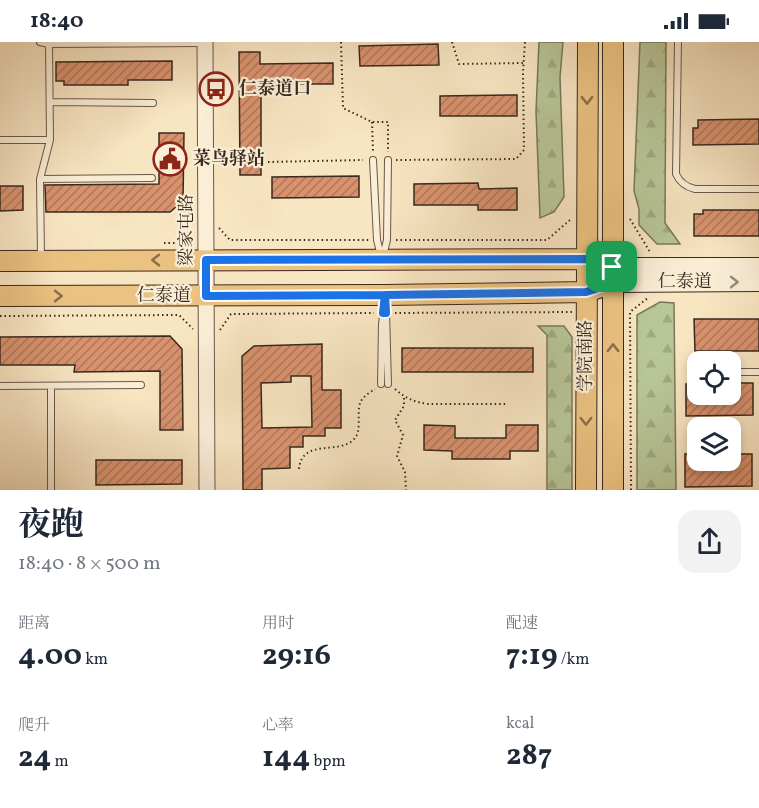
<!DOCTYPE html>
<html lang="zh">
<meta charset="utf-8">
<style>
:root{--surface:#fff;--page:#f2f2f3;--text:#1f2937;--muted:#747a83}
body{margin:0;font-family:Vollkorn,"Noto Serif SC",serif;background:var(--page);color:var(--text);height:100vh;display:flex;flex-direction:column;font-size:22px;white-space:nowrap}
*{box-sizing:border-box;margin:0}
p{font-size:20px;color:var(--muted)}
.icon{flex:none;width:33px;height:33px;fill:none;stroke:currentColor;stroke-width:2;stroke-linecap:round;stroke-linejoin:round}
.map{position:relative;height:448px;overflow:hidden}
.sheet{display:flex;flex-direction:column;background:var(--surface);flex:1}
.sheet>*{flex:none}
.controls{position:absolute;left:687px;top:309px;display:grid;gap:12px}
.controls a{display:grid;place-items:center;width:54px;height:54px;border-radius:12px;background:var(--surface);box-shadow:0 3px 9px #0003;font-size:30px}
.pin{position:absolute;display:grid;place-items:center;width:51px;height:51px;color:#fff;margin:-26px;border-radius:12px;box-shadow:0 3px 9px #0006}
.round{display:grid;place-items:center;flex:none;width:63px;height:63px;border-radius:18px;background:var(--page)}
.head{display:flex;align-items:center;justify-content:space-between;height:102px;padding:0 18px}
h1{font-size:33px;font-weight:700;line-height:45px}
.stats{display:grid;grid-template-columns:repeat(3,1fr);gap:9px;height:102px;padding:6px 18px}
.stats div{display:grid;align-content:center}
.stats b{font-size:30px;font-weight:700}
.stats small{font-size:16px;font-weight:400}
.stats p{font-size:16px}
.status{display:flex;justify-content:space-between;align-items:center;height:42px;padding:0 30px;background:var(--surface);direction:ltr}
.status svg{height:16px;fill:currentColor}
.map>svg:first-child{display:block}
</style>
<div class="status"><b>18:40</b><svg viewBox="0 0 49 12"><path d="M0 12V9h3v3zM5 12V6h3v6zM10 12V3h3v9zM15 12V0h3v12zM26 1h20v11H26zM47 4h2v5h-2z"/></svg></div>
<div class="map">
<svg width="759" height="448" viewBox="0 0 759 448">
<defs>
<pattern id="forest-firs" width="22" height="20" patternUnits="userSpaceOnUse" patternTransform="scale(1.5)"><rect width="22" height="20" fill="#b8c698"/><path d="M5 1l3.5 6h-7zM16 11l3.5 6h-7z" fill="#9faa83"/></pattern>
<pattern id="building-hatch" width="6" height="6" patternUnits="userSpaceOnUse" patternTransform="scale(1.5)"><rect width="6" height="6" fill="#d8926e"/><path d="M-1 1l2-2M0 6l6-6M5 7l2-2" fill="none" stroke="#b0775a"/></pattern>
</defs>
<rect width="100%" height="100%" fill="#f8e5c2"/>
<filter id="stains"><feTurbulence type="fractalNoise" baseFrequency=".00333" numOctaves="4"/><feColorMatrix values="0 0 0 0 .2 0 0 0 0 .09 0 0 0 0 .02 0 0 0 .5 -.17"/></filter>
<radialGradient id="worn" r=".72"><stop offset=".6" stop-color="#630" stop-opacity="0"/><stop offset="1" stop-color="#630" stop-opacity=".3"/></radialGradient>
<path fill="url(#forest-firs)" stroke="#78785c" stroke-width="1.5" d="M539,0H563L560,35L564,155L554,170L540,176L536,69Z
M640,0H666L665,181L680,202H657L639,183V167L634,149Z
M660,260L674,261L676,448H637V273Z
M538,284H564L572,295V448H547V293Z"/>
<path fill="url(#building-hatch)" stroke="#39291f" stroke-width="1.5" fill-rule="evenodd" d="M438,2L439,23L360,24L359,4Z
M239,10H260V22L333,21V42H261V133H240Z
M172,19V38H128V43H64V39H56V20Z
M517,53V74H440V54Z
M759,77V102L693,103V86H698V78Z
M159,91H184L183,159L170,170H46L45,143L159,142Z
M359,134V155L272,156V135Z
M478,141L479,147L517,146V168H478V163H414V142Z
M0,144H23V168L0,169Z
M703,168H759V194H694V172H703Z
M694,277H759V309H695Z
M170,294L182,307L183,388H160V329L74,330L75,323H0V295Z
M322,302V348H341V386H325V394H303V405H290V426L262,427V448H243L242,314L254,304ZM291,334H311L312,385L262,386L261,341L291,340Z
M402,306H533V330H402Z
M730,341H753V373L686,374V342H698V352H730Z
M424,383L455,384V396H506V383H538V409H510V417H452V409L424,408Z
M685,412H698V418H730V412H752V444L685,445Z
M96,418H182V442L96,443Z"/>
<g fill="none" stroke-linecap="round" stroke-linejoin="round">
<g stroke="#695848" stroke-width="8">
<path id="service" d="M40,0L49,2L205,1
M678,0L676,132C680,141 686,145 695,147H759
M50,60L153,61
M0,98H50L49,0
M373,118L377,198L381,214
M40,137L152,136
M383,214L387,198L388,118
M41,216L40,137L50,98
M386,269L388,342
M730,330H759
M381,342L382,282L385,257
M0,344L141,343
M51,448V344"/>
</g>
<g stroke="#695848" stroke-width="17">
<path id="tertiary" d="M205,0L207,448"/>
</g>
<g stroke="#39291f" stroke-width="20">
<path id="secondary" d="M612,225H759
M613,241L759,240"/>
</g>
<g stroke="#39291f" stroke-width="22">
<path id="primary" d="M0,219L588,217L612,225
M0,254L385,253L586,250L613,241
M586,448L588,0
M613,448V0"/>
</g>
<path stroke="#39291f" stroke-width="2" stroke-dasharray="1.5 3" stroke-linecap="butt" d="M341,0L343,66L372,80H388V110
M452,0L459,22L523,21
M372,80L373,110
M396,118L516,117L524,108L523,30L525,0
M268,120L363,118
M630,177L650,210
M219,186L230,198H369
M396,198H547L571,177
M164,201H177L192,188
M395,271L572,270
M0,274L179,273L193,287
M220,288L231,272L374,271
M395,347C405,356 414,360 428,362H507
M404,356V364L395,378L403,393L397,414L405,430L406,448
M299,427C302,397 336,412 352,399C364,390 355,371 361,359C364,354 370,350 375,347
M631,448L630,270L649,255"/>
<use href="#service" stroke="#faeed7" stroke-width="6"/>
<use href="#tertiary" stroke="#faeed7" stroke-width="15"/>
<use href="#secondary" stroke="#faeed7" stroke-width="18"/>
<use href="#primary" stroke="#ecc281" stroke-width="20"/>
</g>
<defs><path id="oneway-chevron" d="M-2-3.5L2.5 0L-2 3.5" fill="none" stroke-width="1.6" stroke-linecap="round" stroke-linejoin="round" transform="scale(1.5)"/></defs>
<g stroke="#8a6e4b">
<use href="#oneway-chevron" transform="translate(587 58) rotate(90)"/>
<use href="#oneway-chevron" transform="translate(156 218) rotate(180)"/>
<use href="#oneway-chevron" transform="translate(58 254)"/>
<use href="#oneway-chevron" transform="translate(613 306) rotate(-90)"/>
<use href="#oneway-chevron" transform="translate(586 379) rotate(90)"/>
</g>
<use stroke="#9a8c7b" href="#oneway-chevron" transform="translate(734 240)"/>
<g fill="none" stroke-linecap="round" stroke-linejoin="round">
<g stroke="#fff" stroke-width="12">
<path id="route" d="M612,225L613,241L586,250L385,253L383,271H386L385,253L206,254V218L588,217L612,225"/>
</g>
<use href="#route" stroke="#1a73e8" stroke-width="8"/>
</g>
<defs>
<g id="bus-ring" transform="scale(1.725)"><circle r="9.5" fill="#faeed7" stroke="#8f2418" stroke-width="1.5"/><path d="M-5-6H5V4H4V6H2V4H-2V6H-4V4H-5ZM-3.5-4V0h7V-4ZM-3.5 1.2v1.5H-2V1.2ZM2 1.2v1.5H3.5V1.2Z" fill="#8f2418"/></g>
<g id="civic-ring" transform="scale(1.725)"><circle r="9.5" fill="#faeed7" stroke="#8f2418" stroke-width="1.5"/><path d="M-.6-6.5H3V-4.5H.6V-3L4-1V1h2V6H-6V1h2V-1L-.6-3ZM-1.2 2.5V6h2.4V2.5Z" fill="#8f2418"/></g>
</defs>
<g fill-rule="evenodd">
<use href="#bus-ring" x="216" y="47"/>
<use href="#civic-ring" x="170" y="117"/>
</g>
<g text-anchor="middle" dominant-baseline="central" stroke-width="4.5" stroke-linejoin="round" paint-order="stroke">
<g font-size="18" font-weight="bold" fill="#39291f" stroke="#faeed7" text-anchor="start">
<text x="239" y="47">仁泰道口</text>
<text x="193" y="117">菜鸟驿站</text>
</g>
<g font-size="18" fill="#39291f" stroke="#faeed7">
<text transform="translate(187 188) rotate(-90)">梁家屯路</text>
<text x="685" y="240">仁泰道</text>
<text x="164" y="254">仁泰道</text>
<text transform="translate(586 314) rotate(-90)">学院南路</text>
</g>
</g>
<rect width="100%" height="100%" filter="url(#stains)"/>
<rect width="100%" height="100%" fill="url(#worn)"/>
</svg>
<div class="controls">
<a><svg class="icon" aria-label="locate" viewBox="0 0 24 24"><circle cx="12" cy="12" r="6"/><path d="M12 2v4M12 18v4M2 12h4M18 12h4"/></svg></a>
<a><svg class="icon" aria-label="layers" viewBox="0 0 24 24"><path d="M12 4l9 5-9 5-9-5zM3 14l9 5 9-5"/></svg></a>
</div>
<div class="pin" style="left:612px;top:225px;background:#1e9e55"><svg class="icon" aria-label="arrive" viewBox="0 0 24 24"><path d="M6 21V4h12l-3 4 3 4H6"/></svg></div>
</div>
<section class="sheet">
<div class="head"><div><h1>夜跑</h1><p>18:40 · 8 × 500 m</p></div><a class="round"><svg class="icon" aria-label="share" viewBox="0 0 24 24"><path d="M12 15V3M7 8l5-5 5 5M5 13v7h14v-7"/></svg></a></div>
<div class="stats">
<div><p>距离</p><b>4.00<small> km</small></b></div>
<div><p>用时</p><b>29:16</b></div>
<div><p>配速</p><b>7:19<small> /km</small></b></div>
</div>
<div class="stats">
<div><p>爬升</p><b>24<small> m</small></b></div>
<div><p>心率</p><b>144<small> bpm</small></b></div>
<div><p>kcal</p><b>287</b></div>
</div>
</section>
